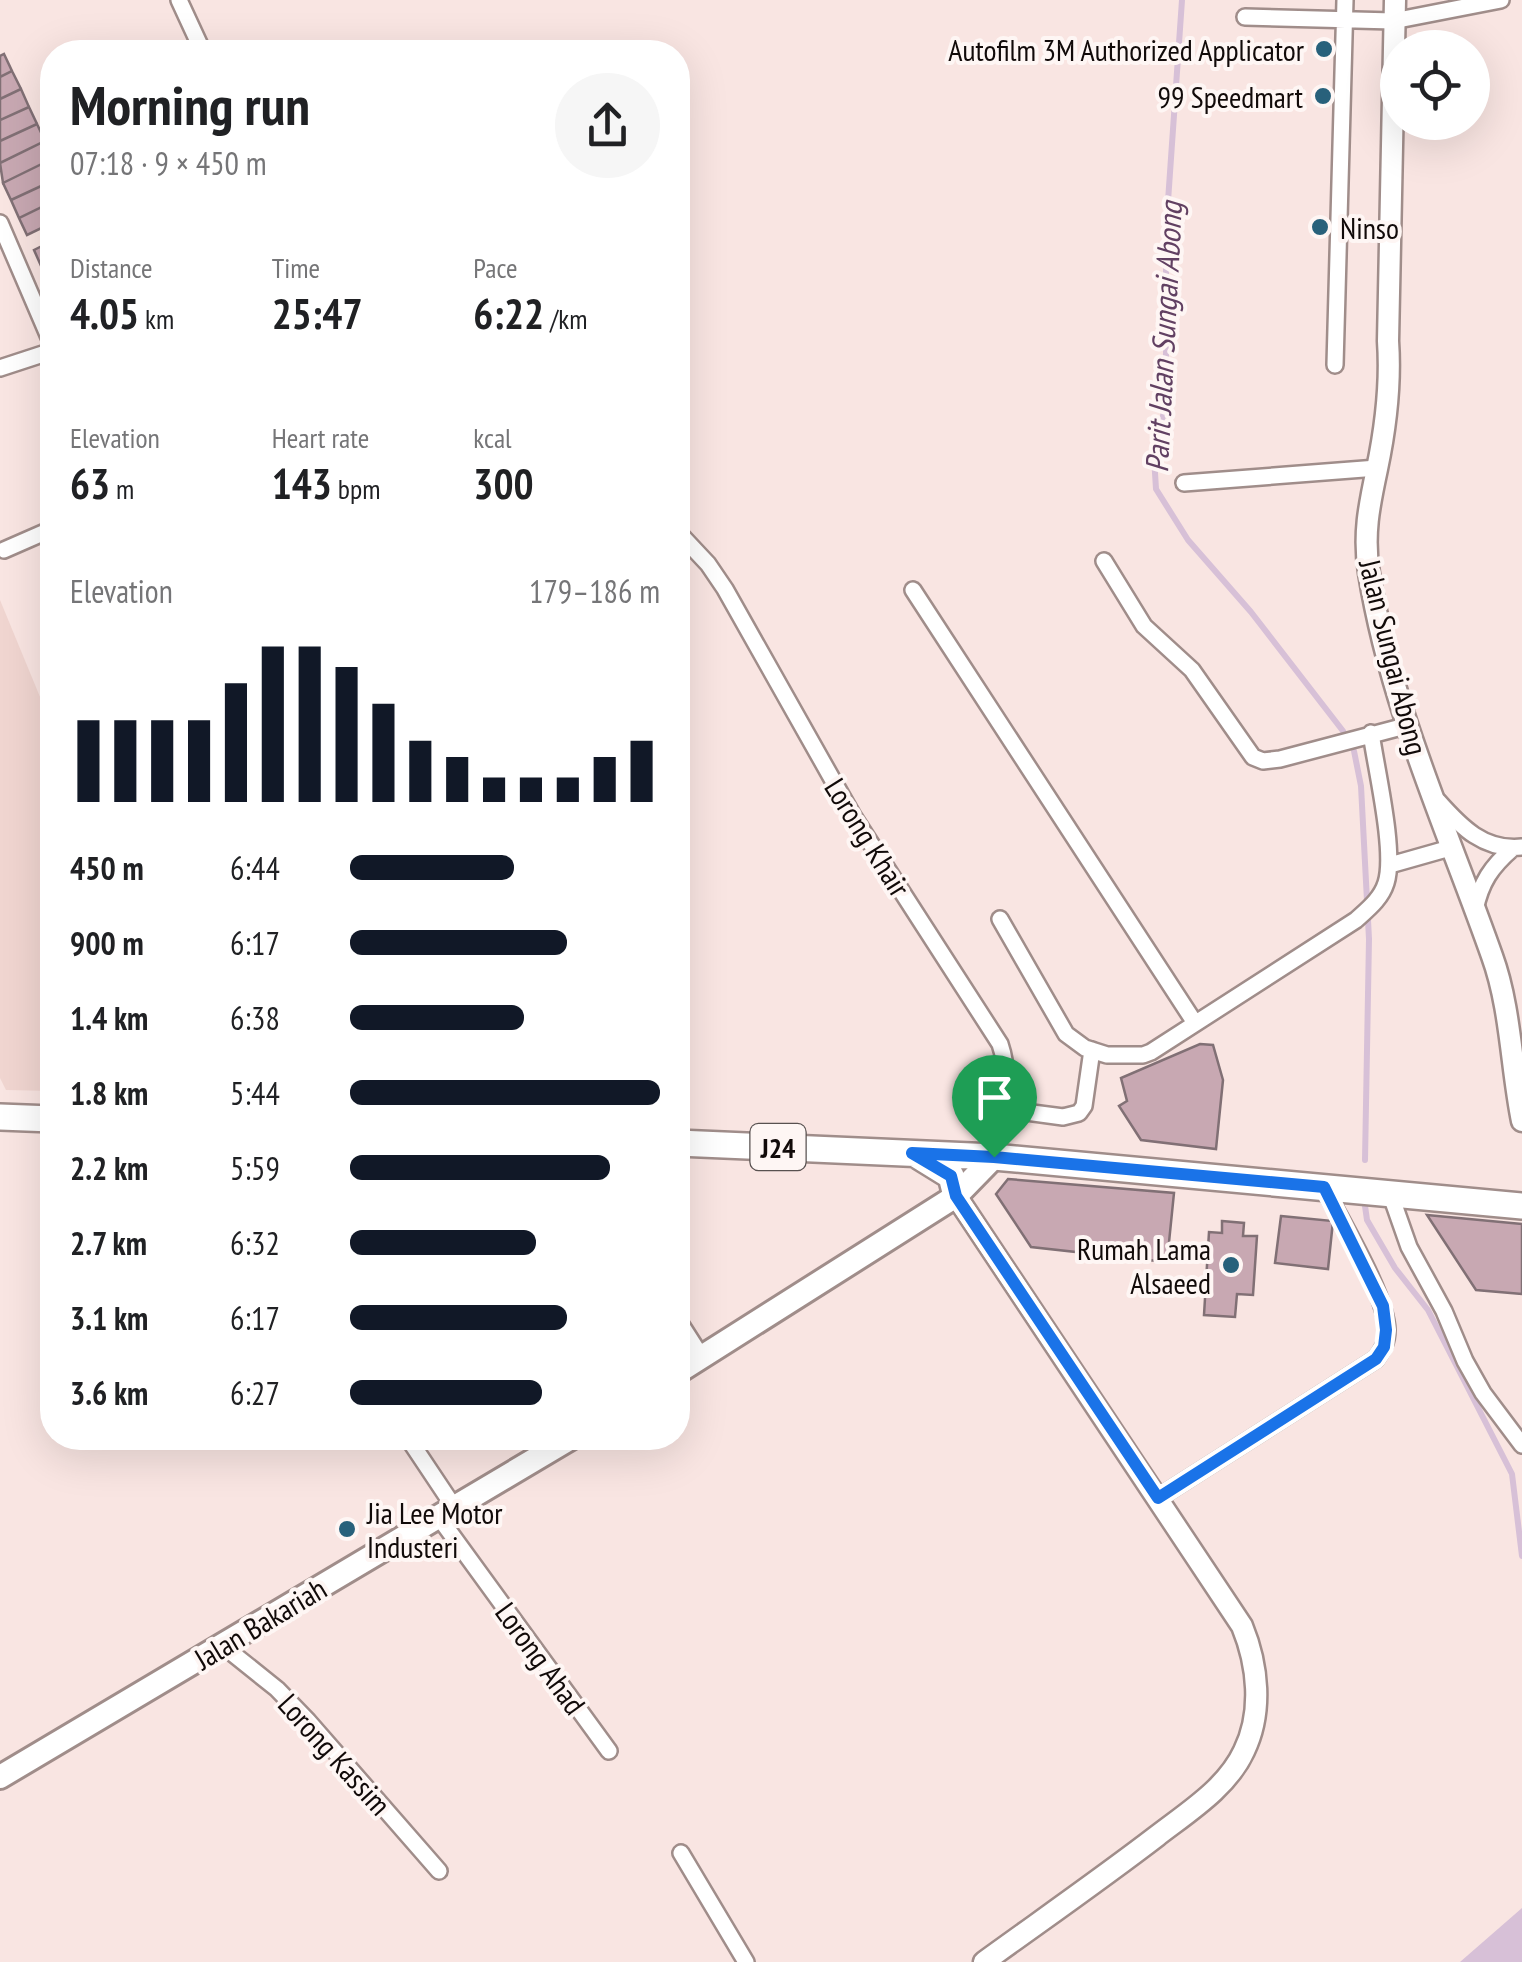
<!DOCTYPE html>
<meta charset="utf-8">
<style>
:root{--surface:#fff;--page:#f6f6f6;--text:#202124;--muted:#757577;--accent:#111827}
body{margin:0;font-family:"PT Sans Narrow",sans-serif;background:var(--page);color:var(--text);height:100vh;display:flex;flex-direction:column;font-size:38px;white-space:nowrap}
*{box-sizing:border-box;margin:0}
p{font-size:32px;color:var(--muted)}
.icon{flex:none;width:55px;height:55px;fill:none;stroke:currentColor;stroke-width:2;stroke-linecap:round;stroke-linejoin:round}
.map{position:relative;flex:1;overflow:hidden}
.panel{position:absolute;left:40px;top:40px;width:650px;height:1410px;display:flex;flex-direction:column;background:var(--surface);border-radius:40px;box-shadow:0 10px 40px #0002}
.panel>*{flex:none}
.controls{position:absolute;left:1380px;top:30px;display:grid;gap:20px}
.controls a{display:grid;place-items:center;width:110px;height:110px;border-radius:50%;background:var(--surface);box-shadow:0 10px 40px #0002;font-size:50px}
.pin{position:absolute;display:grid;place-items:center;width:85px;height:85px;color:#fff;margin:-102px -42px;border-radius:50% 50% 50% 0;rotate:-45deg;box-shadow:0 0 10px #0007}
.pin .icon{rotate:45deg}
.round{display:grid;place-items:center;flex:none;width:105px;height:105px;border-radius:52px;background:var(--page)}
.headline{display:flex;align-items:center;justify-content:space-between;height:170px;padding:0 30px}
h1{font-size:55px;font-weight:700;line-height:75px}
.figures{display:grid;grid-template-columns:repeat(3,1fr);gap:15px;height:170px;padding:10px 30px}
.figures div{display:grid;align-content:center}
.figures b{font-size:42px;font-weight:700}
.figures small{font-size:28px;font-weight:400}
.figures p{font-size:28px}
.chart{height:280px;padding:20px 30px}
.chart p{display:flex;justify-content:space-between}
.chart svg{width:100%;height:180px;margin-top:10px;stroke:var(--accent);stroke-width:6}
ul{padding:0 30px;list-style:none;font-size:32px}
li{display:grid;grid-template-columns:160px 120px 1fr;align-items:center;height:75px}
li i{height:25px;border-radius:12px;background:var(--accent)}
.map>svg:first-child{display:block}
</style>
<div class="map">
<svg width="1522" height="1962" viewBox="0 0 1522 1962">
<rect width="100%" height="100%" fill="#f9e5e2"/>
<path fill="#f0d5d0" d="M0,600L52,726V1091L6,1090L0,1078Z"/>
<path fill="#d7c0d7" d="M1522,1908V1962H1460Z"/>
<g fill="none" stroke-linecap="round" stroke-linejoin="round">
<path stroke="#d7c0d7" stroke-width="6" d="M1182,0L1166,230V402L1154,457L1156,489L1188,540L1251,612L1343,731
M1354,751L1361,786L1369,939L1365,1160
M1365,1206L1367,1220L1395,1268L1428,1310L1512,1474L1522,1556"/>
</g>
<path fill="#c8a8b2" stroke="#817075" stroke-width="2.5" d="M4,54L12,71L0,77V56Z
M12,71L21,89L0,99V77Z
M21,89L29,107L0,120V99Z
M29,107L37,124L0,141V120Z
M37,124L45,141L0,163V141Z
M45,141L52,159L3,183L0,163Z
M52,159V181L11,200L3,183Z
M52,181V202L19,218L11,200Z
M52,202V223L27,235L19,218Z
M52,241V263L42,268L34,250Z
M52,263V284L50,285L42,268Z
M1200,1044L1213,1045L1223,1080L1216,1149L1141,1140L1119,1106L1127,1101L1121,1078Z
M1008,1179L1174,1193L1167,1262L1031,1247L996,1194Z
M1427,1215L1522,1224V1294L1476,1290Z
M1281,1216L1333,1221L1328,1269L1275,1263Z
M1222,1221L1244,1223L1243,1236H1257L1253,1295L1237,1294L1235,1317L1204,1315L1209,1232L1222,1233Z"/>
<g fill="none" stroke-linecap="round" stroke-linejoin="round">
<g stroke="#a08d8a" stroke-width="20">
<path id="minor" d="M179,0L203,52
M1245,17L1393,21L1501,0
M0,223L52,344
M1335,365L1345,0
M0,368L52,351
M1184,483L1377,468
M678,532L708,564L725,589L853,816L1000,1044C1013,1082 1001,1118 994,1157
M4,550L52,529
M1104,561L1144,626L1192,670L1253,757L1263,761L1280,759L1409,725
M913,590L1195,1023
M1438,801C1461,827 1484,851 1522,847
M1390,865L1450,848
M1475,910C1481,882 1491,867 1513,848
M1000,919L1066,1034L1085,1048L1107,1055H1143L1151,1052L1356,920C1368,909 1381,899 1386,883C1396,852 1376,769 1371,733
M1003,1109L1063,1117L1079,1113L1084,1106L1092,1050
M1390,1193L1409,1247L1444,1311L1465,1361L1483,1393L1522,1445
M678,1320L701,1356
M408,1438L454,1507
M1158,1498L1376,1359C1383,1349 1387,1342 1387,1330C1386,1294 1341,1222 1324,1187
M438,1516L609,1751
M222,1645L277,1689L308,1721L439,1871
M681,1853L746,1962"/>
</g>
<g stroke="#a08d8a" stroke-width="25">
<path id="tertiary" d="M1395,0L1388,341C1391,384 1386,426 1377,469C1369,506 1363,535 1369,573C1390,706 1448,831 1492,956C1511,1008 1511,1067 1522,1121
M956,1196L1242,1626C1258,1665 1263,1712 1244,1751C1227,1788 1188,1812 1157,1836C1101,1879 1042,1920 984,1962"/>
</g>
<g stroke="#a08d8a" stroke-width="28">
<path id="secondary" d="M678,1372L956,1196L994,1157
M0,1777L571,1438"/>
</g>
<g stroke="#a08d8a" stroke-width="30">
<path id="primary" d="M0,1117L52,1119
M678,1143L994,1157L1522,1206
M917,1155L951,1176L956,1196"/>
</g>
<use href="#minor" stroke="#fff" stroke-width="15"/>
<use href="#tertiary" stroke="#fff" stroke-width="20"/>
<use href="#secondary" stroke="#fff" stroke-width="22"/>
<use href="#primary" stroke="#fff" stroke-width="25"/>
</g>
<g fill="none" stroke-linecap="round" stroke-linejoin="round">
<g stroke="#fff" stroke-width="20">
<path id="route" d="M912,1153L994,1157L1324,1187L1383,1306L1386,1330L1384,1347L1376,1359L1158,1498L956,1196L951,1176Z"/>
</g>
<use href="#route" stroke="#1a73e8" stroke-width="12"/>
</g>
<g fill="#28617b" stroke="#fef6f4" stroke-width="4">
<circle cx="1324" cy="49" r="10"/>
<circle cx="1323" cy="96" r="10"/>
<circle cx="1320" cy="227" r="10"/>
<circle cx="1231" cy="1265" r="10"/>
<circle cx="347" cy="1529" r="10"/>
</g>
<g text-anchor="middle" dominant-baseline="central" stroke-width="8" stroke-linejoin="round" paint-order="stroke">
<rect fill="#fef6f4" stroke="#585150" stroke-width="2.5" x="750.5" y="1124" width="55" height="46" rx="8"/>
<g font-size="28" font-weight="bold" fill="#110a09">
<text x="778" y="1147">J24</text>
</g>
<g font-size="30" fill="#110a09" stroke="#fef6f4" text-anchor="end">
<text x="1304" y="49">Autofilm 3M Authorized Applicator</text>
<text x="1303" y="96">99 Speedmart</text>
<text x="1340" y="227" text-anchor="start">Ninso</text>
<text x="1211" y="1248">Rumah Lama<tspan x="1211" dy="34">Alsaeed</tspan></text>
<text x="367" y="1512" text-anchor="start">Jia Lee Motor<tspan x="367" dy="34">Industeri</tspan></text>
</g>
<g font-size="30" fill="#110a09" stroke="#fef6f4">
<text transform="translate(1394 657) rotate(76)">Jalan Sungai Abong</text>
<text transform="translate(868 837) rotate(58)">Lorong Khair</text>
<text transform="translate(260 1623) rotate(-31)">Jalan Bakariah</text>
<text transform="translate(541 1658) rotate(54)">Lorong Ahad</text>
<text transform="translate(335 1754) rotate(48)">Lorong Kassim</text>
</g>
<g font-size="32" font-style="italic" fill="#614062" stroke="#fef6f4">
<text transform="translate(1163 337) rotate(-87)">Parit Jalan Sungai Abong</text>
</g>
</g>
</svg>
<div class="controls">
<a><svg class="icon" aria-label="locate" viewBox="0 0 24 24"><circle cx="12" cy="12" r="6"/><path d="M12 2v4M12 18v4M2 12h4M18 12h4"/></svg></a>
</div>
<div class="pin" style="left:994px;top:1157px;background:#1e9e55"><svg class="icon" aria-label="arrive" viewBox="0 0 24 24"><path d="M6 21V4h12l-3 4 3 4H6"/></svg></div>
<section class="panel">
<div class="headline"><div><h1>Morning run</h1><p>07:18 · 9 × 450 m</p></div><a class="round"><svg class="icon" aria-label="share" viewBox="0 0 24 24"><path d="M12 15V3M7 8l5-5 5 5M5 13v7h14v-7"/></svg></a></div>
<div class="figures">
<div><p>Distance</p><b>4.05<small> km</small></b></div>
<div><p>Time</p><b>25:47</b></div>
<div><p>Pace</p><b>6:22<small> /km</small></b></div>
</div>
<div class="figures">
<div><p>Elevation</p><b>63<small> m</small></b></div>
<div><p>Heart rate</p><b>143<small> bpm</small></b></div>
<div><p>kcal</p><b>300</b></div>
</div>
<div class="chart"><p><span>Elevation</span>179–186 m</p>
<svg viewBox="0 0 160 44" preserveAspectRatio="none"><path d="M5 44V24M15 44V24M25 44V24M35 44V24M45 44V15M55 44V6M65 44V6M75 44V11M85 44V20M95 44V29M105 44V33M115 44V38M125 44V38M135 44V38M145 44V33M155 44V29"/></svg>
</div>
<ul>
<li><b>450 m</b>6:44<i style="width:53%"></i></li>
<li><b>900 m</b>6:17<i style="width:70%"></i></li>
<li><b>1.4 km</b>6:38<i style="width:56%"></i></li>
<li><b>1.8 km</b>5:44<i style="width:100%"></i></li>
<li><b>2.2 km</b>5:59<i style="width:84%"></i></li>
<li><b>2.7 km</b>6:32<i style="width:60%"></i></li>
<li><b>3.1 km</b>6:17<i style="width:70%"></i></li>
<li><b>3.6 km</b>6:27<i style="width:62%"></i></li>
</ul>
</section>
</div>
